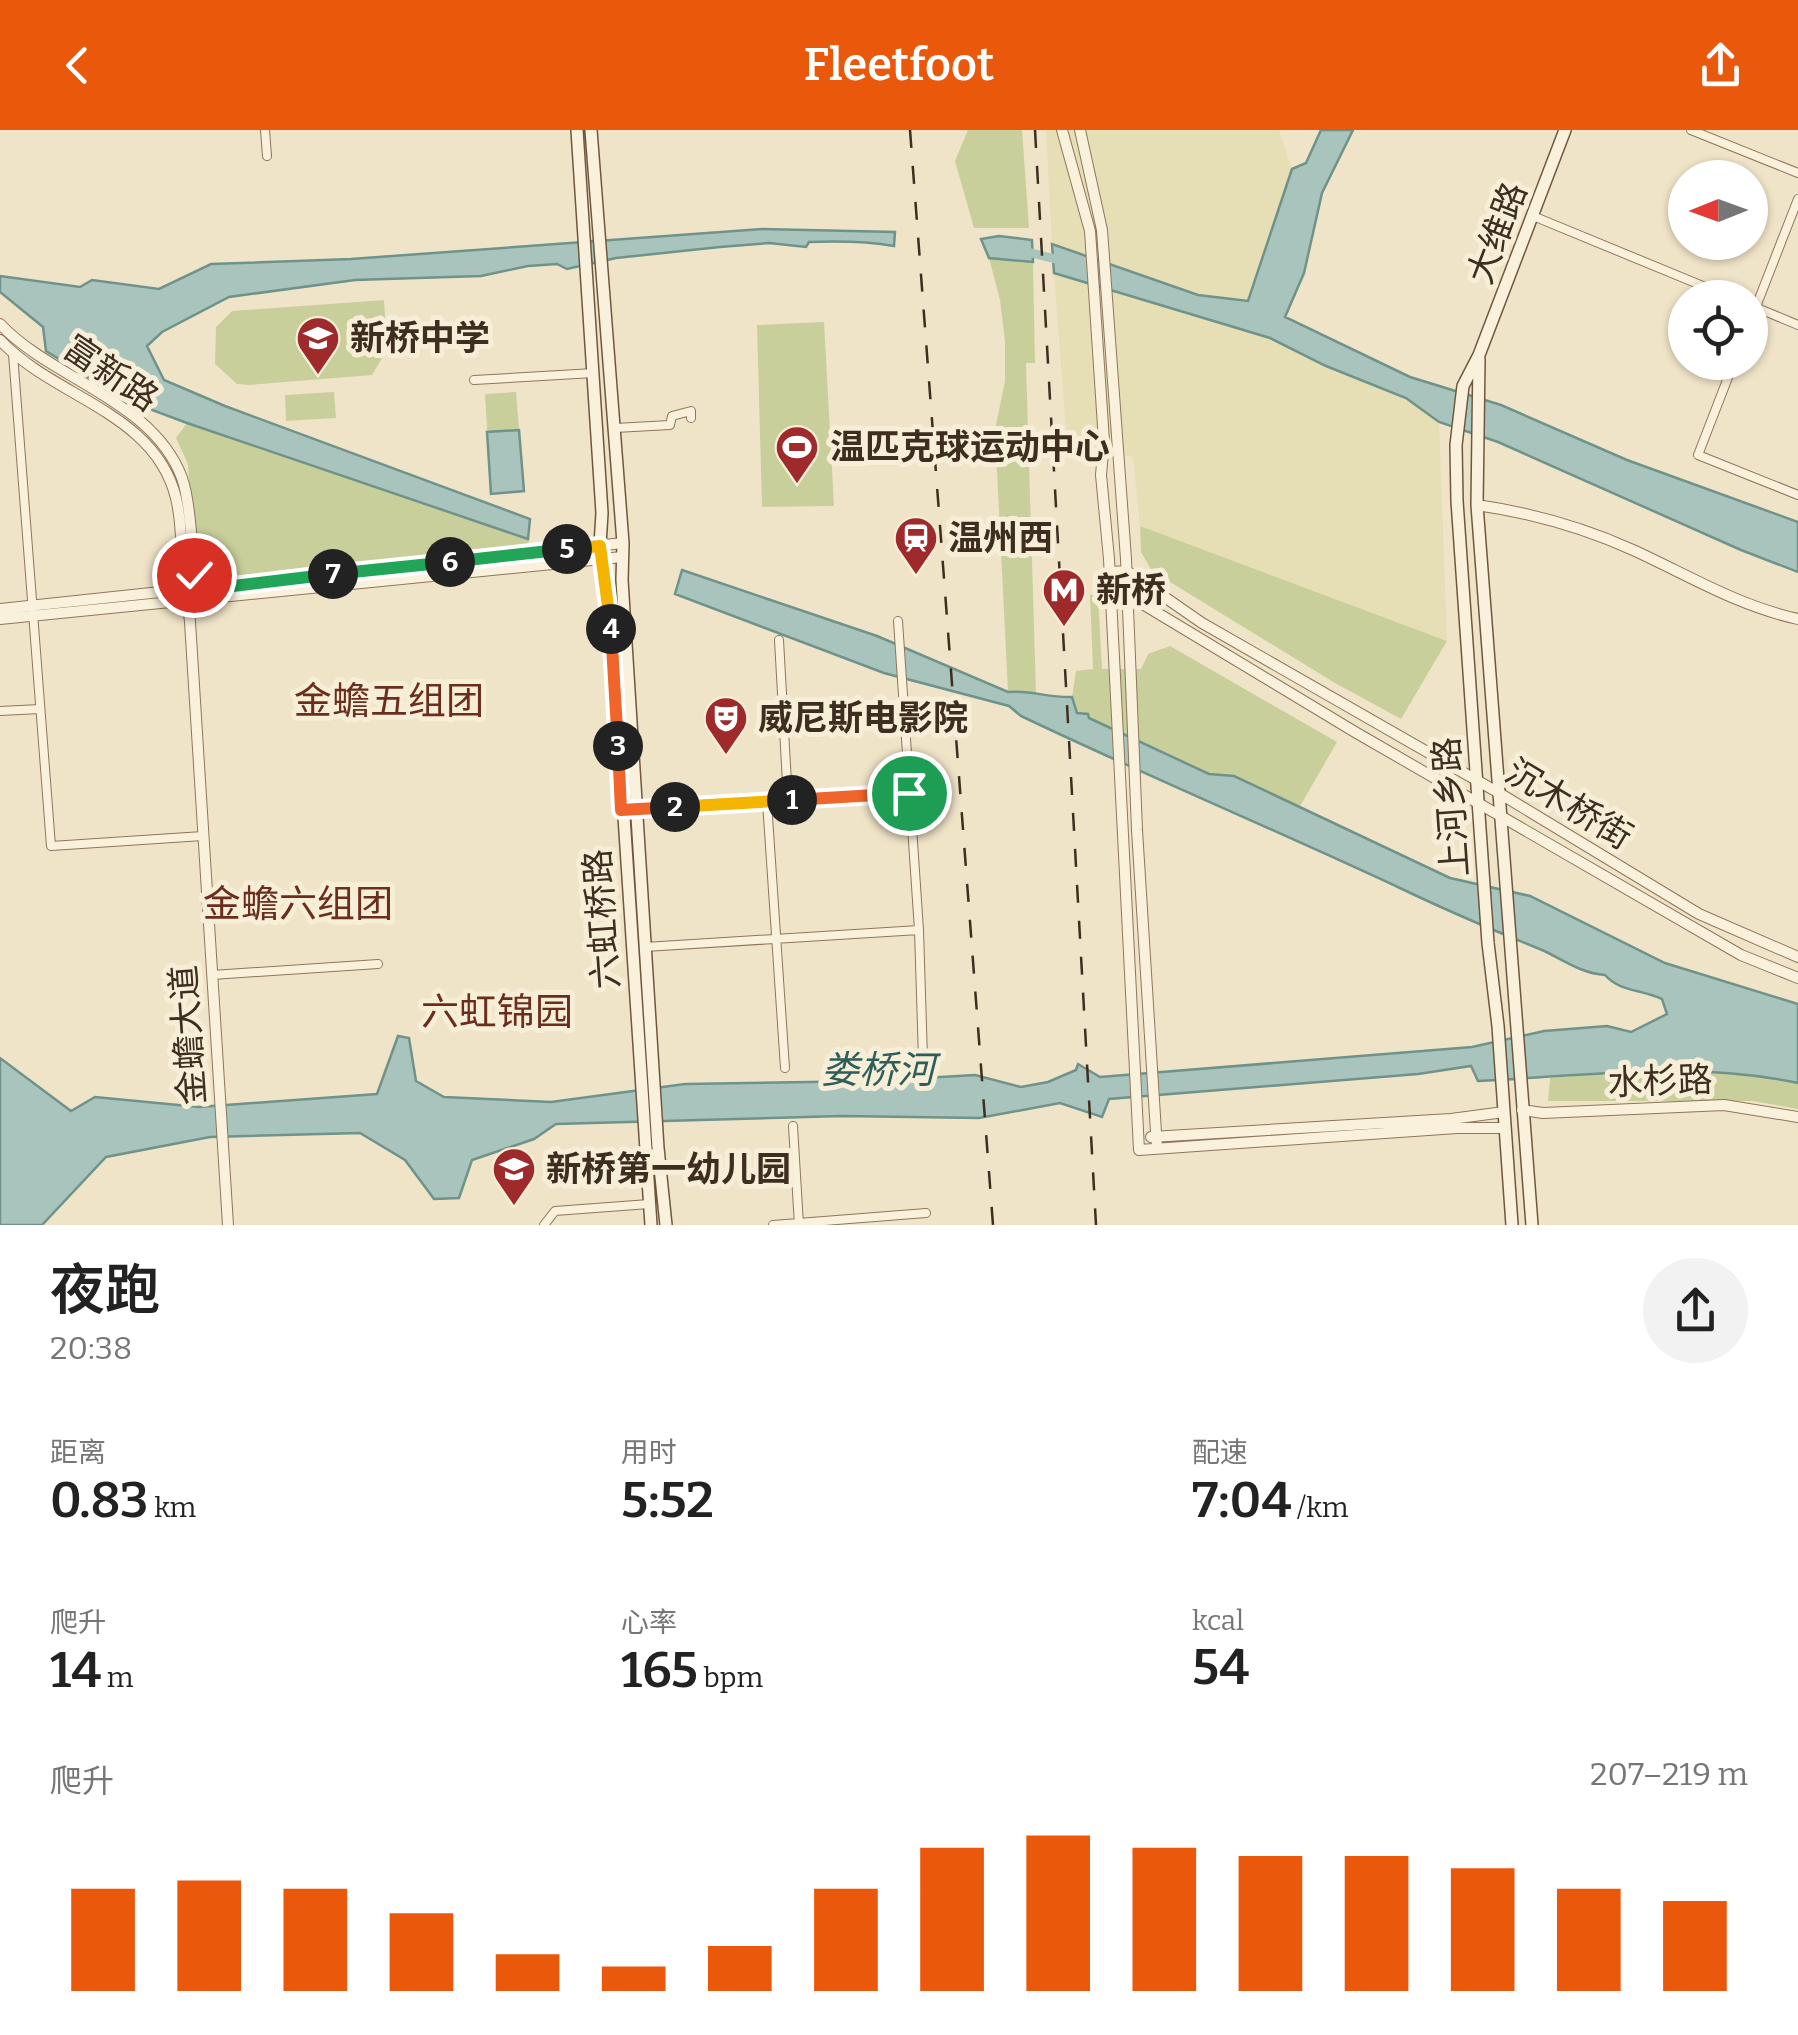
<!DOCTYPE html>
<html lang="zh">
<meta charset="utf-8">
<style>
:root{--surface:#fff;--page:#f2f2f2;--text:#222;--muted:#767676;--accent:#ea580c}
body{margin:0;font-family:Bitter,"Noto Sans SC",serif;background:var(--page);color:var(--text);height:100vh;display:flex;flex-direction:column;font-size:38px;white-space:nowrap}
*{box-sizing:border-box;margin:0}
p{font-size:32px;color:var(--muted)}
.icon{flex:none;width:55px;height:55px;fill:none;stroke:currentColor;stroke-width:2;stroke-linecap:round;stroke-linejoin:round}
.map{position:relative;height:1095px;overflow:hidden}
.panel{display:flex;flex-direction:column;background:var(--surface);flex:1}
.panel>*{flex:none}
.needle{width:65px;rotate:269deg}
.buttons{position:absolute;left:1668px;top:30px;display:grid;gap:20px}
.buttons a{display:grid;place-items:center;width:100px;height:100px;border-radius:50%;background:var(--surface);box-shadow:0 2px 8px #0004;font-size:50px}
.pin{position:absolute;display:grid;place-items:center;width:85px;height:85px;color:#fff;margin:-42px;border:5px solid #fff;border-radius:50%;box-shadow:0 2px 10px #0007}
.km{position:absolute;width:50px;height:50px;margin:-25px;border-radius:50%;background:#222;color:#fff;font-size:28px;line-height:50px;text-align:center}
.round{display:grid;place-items:center;flex:none;width:105px;height:105px;border-radius:52px;background:var(--page)}
.head{display:flex;align-items:center;justify-content:space-between;height:170px;padding:0 50px}
h1{font-size:55px;font-weight:600;line-height:75px}
.stats{display:grid;grid-template-columns:repeat(3,1fr);gap:15px;height:170px;padding:10px 50px}
.stats div{display:grid;align-content:center}
.stats b{font-size:50px;font-weight:600}
.stats small{font-size:28px;font-weight:400}
.stats p{font-size:28px}
.chart{height:280px;padding:20px 50px}
.chart p{display:flex;justify-content:space-between}
.chart svg{width:100%;height:180px;margin-top:10px;stroke:var(--accent);stroke-width:6}
header{display:flex;justify-content:space-between;align-items:center;height:130px;padding:0 50px;background:var(--accent);color:#fff;font-size:45px;font-weight:600}
.map>svg:first-child{display:block}
</style>
<header><svg class="icon" aria-label="back" viewBox="0 0 24 24"><path d="M15 5l-7 7 7 7"/></svg>Fleetfoot<svg class="icon" aria-label="share" viewBox="0 0 24 24"><path d="M12 15V3M7 8l5-5 5 5M5 13v7h14v-7"/></svg></header>
<div class="map">
<svg width="1798" height="1095" viewBox="0 0 1798 1095">
<rect width="100%" height="100%" fill="#f0e4c8"/>
<path fill="#e6deb5" d="M1046,0H1279L1292,39L1248,171L1198,165L1052,114Z
M1054,143L1270,208L1326,236L1406,268L1439,292L1447,511L1140,396L1133,327L1067,314Z"/>
<path fill="#c9cf9b" d="M968,0H1022L1029,98H974L955,31Z
M989,128L1033,132L1035,233H1026L1036,562H1008L995,300L1005,251V212L1000,170Z
M384,170L387,220L372,245L249,255L237,254L215,234L216,197L232,181Z
M824,192L834,376L762,377L757,195Z
M334,262L336,288L286,291L285,265Z
M516,262L524,361L491,364L485,264Z
M187,293L528,409L530,419L217,452L193,435L188,334L176,308Z
M1140,396L1447,511L1401,589L1335,553L1152,441L1141,422Z
M1090,465H1098L1102,539H1141L1148,524L1170,516L1337,612L1299,678L1234,646L1209,644L1077,583L1072,567L1076,541L1093,539Z
M1664,938L1749,942L1798,953V979L1753,971H1548L1550,948Z"/>
<path fill="#a9c4bc" stroke="#6f938a" stroke-width="2.5" d="M1321,0H1353L1322,63L1304,143L1285,187L1410,247L1501,275L1627,330L1798,392V442L1741,420L1498,312L1439,292L1406,268L1326,236L1270,208L1054,143L1052,114L1198,165L1248,171L1292,39L1306,33Z
M762,99L895,102L894,116C865,111 838,111 809,112L806,117L769,113L720,117L616,128L567,139L557,134L528,136L481,146L355,150L229,167L162,202L147,216L164,250L225,276L530,389L528,409L187,293L152,280L136,268L121,267L46,221L43,197L0,162V146L80,157L92,150L159,159L211,134L351,129Z
M999,106L1032,110L1033,132L989,128L981,109Z
M519,300L524,361L491,364L487,302Z
M682,440L877,506L1008,562C1031,560 1049,568 1072,567L1077,583L1088,584L1089,588L1209,644L1234,646L1450,748L1530,766L1665,833L1798,874V953C1691,930 1586,946 1478,951L1471,936L1418,944L1109,969L1102,987L1060,973L979,988L842,986L556,994L534,1009L472,1030L459,1068L434,1069L405,1030L360,1003L210,1007L106,1027L42,1095H0V928L71,981L95,967L199,977L377,964L398,906L409,908L416,951L444,967L551,972L685,954L871,951L975,945L1021,957L1048,952L1076,940L1078,934L1100,947L1472,917L1544,901L1607,896L1631,902L1667,884L1662,869C1641,859 1620,862 1605,845C1580,843 1564,830 1542,820C1495,801 1448,781 1402,759C1276,700 1147,646 1021,586L1009,576L884,543L675,464Z"/>
<g fill="none" stroke-linecap="round" stroke-linejoin="round">
<path stroke="#a9c4bc" stroke-width="9" d="M1020,120L1063,131"/>
<g stroke="#8d765c" stroke-width="10">
<path id="minor" d="M265,0L267,26
M1691,0L1798,43
M1533,86L1732,168
M1750,175L1798,195
M1750,192L1798,69
M13,224L51,716L203,706
M1734,232L1698,325L1798,365
M474,250L594,243
M615,298L670,295L672,286L691,281V288
M898,491L919,800L923,929
M779,510L788,671
M0,581L40,579
M767,672L785,938
M645,817L919,800
M212,845L378,834
M793,996L799,1095
M544,1095L555,1081L649,1074
M773,1095L926,1083"/>
</g>
<g stroke="#8d765c" stroke-width="12">
<path id="tertiary" d="M1062,0L1090,101L1104,311L1101,345L1109,429L1139,1020L1457,998H1505
M1080,0L1102,100L1126,429L1137,700L1157,1018
M0,194C53,250 153,270 182,348C188,365 189,383 191,401C192,421 197,444 194,463
M0,210C54,268 155,282 176,368C183,397 181,431 182,461L188,473L190,492L228,1095
M1477,375C1532,383 1582,397 1633,420C1688,445 1738,476 1798,489
M1110,442L1127,441L1202,493L1499,663L1699,784L1798,827
M1122,469L1141,473L1355,602L1741,825L1798,848
M0,479L623,413
M0,489L622,427
M621,680L909,663
M1522,980L1543,983L1724,975L1798,987
M1151,1007L1451,989L1504,982"/>
</g>
<g stroke="#6f573f" stroke-width="14">
<path id="secondary" d="M577,0L602,383L600,415L610,475L651,1095
M591,0L623,413L622,450L658,1018L666,1095
M1479,229L1477,375L1532,1095
M1512,1095L1498,896L1488,813L1457,371L1456,315L1463,256L1479,225L1565,0"/>
</g>
<use href="#minor" stroke="#faf1dc" stroke-width="8"/>
<use href="#tertiary" stroke="#faf1dc" stroke-width="10"/>
<use href="#secondary" stroke="#faf1dc" stroke-width="11"/>
<path stroke="#3d2e20" stroke-width="2.5" stroke-dasharray="18 18" stroke-linecap="butt" d="M910,0L993,1095
M1035,0L1096,1095"/>
</g>
<g fill="none" stroke-linecap="round" stroke-linejoin="round">
<g stroke="#fff" stroke-width="20">
<path id="split-1" d="M792,670L909,663"/>
</g>
<g stroke="#fff" stroke-width="20">
<path id="split-2" d="M675,677L792,670"/>
</g>
<g stroke="#fff" stroke-width="20">
<path id="split-3" d="M618,616L621,680L675,677"/>
</g>
<g stroke="#fff" stroke-width="20">
<path id="split-4" d="M611,499L618,616"/>
</g>
<g stroke="#fff" stroke-width="20">
<path id="split-5" d="M567,419L600,416L611,499"/>
</g>
<g stroke="#fff" stroke-width="20">
<path id="split-6" d="M450,432L567,419"/>
</g>
<g stroke="#fff" stroke-width="20">
<path id="split-7" d="M333,444L450,432"/>
</g>
<g stroke="#fff" stroke-width="20">
<path id="split-8" d="M217,458L333,444"/>
</g>
<g stroke="#fff" stroke-width="20">
<path id="split-9" d="M194,445L195,460L217,458"/>
</g>
<use href="#split-1" stroke="#f0652b" stroke-width="12"/>
<use href="#split-2" stroke="#f5b400" stroke-width="12"/>
<use href="#split-3" stroke="#f0652b" stroke-width="12"/>
<use href="#split-4" stroke="#f0652b" stroke-width="12"/>
<use href="#split-5" stroke="#f5b400" stroke-width="12"/>
<use href="#split-6" stroke="#22a559" stroke-width="12"/>
<use href="#split-7" stroke="#22a559" stroke-width="12"/>
<use href="#split-8" stroke="#22a559" stroke-width="12"/>
<use href="#split-9" stroke="#f5b400" stroke-width="12"/>
</g>
<defs>
<g id="school-pin" transform="scale(2.25)"><path d="M0 17L-7.5 6A9.5 9.5 0 1 1 7.5 6Z" fill="#9e2a2b" stroke="#f7eed8"/><path d="M0-5L7-2L0 1L-7-2ZM-4 1L0 2.5L4 1V4Q0 6-4 4Z" fill="#fff"/></g>
<g id="stadium-pin" transform="scale(2.25)"><path d="M0 17L-7.5 6A9.5 9.5 0 1 1 7.5 6Z" fill="#9e2a2b" stroke="#f7eed8"/><path d="M0-5a6.5 5 0 1 0 0 10a6.5 5 0 1 0 0-10ZM-3.5-1.8h7v3.6h-7Z" fill="#fff"/></g>
<g id="station-pin" transform="scale(2.25)"><path d="M0 17L-7.5 6A9.5 9.5 0 1 1 7.5 6Z" fill="#9e2a2b" stroke="#f7eed8"/><path d="M-3-6H3Q5-6 5-4V2Q5 4 3 4L4.5 6H3L1.5 4h-3L-3 6H-4.5L-3 4Q-5 4-5 2V-4Q-5-6-3-6ZM-3.5-4v3h7v-3ZM-3.5 1v1.5H-2V1ZM2 1v1.5H3.5V1Z" fill="#fff"/></g>
<g id="metro-pin" transform="scale(2.25)"><path d="M0 17L-7.5 6A9.5 9.5 0 1 1 7.5 6Z" fill="#9e2a2b" stroke="#f7eed8"/><path d="M-5.5 5V-5H-3L0 0L3-5H5.5V5H3V-.5L0 4L-3-.5V5Z" fill="#fff"/></g>
<g id="theatre-pin" transform="scale(2.25)"><path d="M0 17L-7.5 6A9.5 9.5 0 1 1 7.5 6Z" fill="#9e2a2b" stroke="#f7eed8"/><path d="M-5-5.5Q0-4 5-5.5V0Q5 5 0 6Q-5 5-5 0ZM-3.3-2.5H-1v1.5H-3.3ZM1-2.5H3.3v1.5H1ZM-2.8 1Q0 5.5 2.8 1Z" fill="#fff"/></g>
</defs>
<g fill-rule="evenodd">
<use href="#school-pin" x="318" y="208"/>
<use href="#stadium-pin" x="797" y="317"/>
<use href="#station-pin" x="916" y="408"/>
<use href="#metro-pin" x="1064" y="460"/>
<use href="#theatre-pin" x="726" y="588"/>
<use href="#school-pin" x="514" y="1039"/>
</g>
<g text-anchor="middle" dominant-baseline="central" stroke-width="10" stroke-linejoin="round" paint-order="stroke">
<g font-size="35" fill="#3d2e20" stroke="#f7eed8">
<text transform="translate(1497 103) rotate(-69)">大维路</text>
<text transform="translate(111 243) rotate(34)">富新路</text>
<text transform="translate(1569 674) rotate(31)">沉木桥街</text>
<text transform="translate(1451 677) rotate(-94)">上河乡路</text>
<text transform="translate(602 789) rotate(-94)">六虹桥路</text>
<text transform="translate(188 905) rotate(-94)">金蟾大道</text>
<text transform="translate(1660 951) rotate(-2)">水杉路</text>
</g>
<g font-size="35" font-weight="bold" fill="#3d2e20" stroke="#f7eed8" text-anchor="start">
<text x="350" y="208">新桥中学</text>
<text x="830" y="317">温匹克球运动中心</text>
<text x="948" y="408">温州西</text>
<text x="1096" y="460">新桥</text>
<text x="758" y="588">威尼斯电影院</text>
<text x="546" y="1039">新桥第一幼儿园</text>
</g>
<g font-size="38" fill="#6b2e1e" stroke="#f7eed8">
<text x="389" y="571">金蟾五组团</text>
<text x="298" y="774">金蟾六组团</text>
<text x="497" y="882">六虹锦园</text>
</g>
<g font-size="38" font-style="italic" fill="#2f5d5a" stroke="#f7eed8">
<text x="878" y="940">娄桥河</text>
</g>
</g>
</svg>
<div class="buttons">
<a><svg class="needle" viewBox="-14 -14 28 28"><path d="M0-13l5 13h-10z" fill="#e53935"/><path d="M0 13l5-13h-10z" fill="#767676"/></svg></a>
<a><svg class="icon" aria-label="locate" viewBox="0 0 24 24"><circle cx="12" cy="12" r="6"/><path d="M12 2v4M12 18v4M2 12h4M18 12h4"/></svg></a>
</div>
<div class="pin" style="left:909px;top:663px;background:#1e9e55"><svg class="icon" aria-label="arrive" viewBox="0 0 24 24"><path d="M6 21V4h12l-3 4 3 4H6"/></svg></div>
<div class="pin" style="left:194px;top:445px;background:#d93025"><svg class="icon" aria-label="check" viewBox="0 0 24 24"><path d="M5 12l5 5 9-10"/></svg></div>
<b class="km" style="left:792px;top:670px">1</b>
<b class="km" style="left:675px;top:677px">2</b>
<b class="km" style="left:618px;top:616px">3</b>
<b class="km" style="left:611px;top:499px">4</b>
<b class="km" style="left:567px;top:419px">5</b>
<b class="km" style="left:450px;top:432px">6</b>
<b class="km" style="left:333px;top:444px">7</b>
</div>
<section class="panel">
<div class="head"><div><h1>夜跑</h1><p>20:38</p></div><a class="round"><svg class="icon" aria-label="share" viewBox="0 0 24 24"><path d="M12 15V3M7 8l5-5 5 5M5 13v7h14v-7"/></svg></a></div>
<div class="stats">
<div><p>距离</p><b>0.83<small> km</small></b></div>
<div><p>用时</p><b>5:52</b></div>
<div><p>配速</p><b>7:04<small> /km</small></b></div>
</div>
<div class="stats">
<div><p>爬升</p><b>14<small> m</small></b></div>
<div><p>心率</p><b>165<small> bpm</small></b></div>
<div><p>kcal</p><b>54</b></div>
</div>
<div class="chart"><p><span>爬升</span>207–219 m</p>
<svg viewBox="0 0 160 44" preserveAspectRatio="none"><path d="M5 44V19M15 44V17M25 44V19M35 44V25M45 44V35M55 44V38M65 44V33M75 44V19M85 44V9M95 44V6M105 44V9M115 44V11M125 44V11M135 44V14M145 44V19M155 44V22"/></svg>
</div>
</section>
